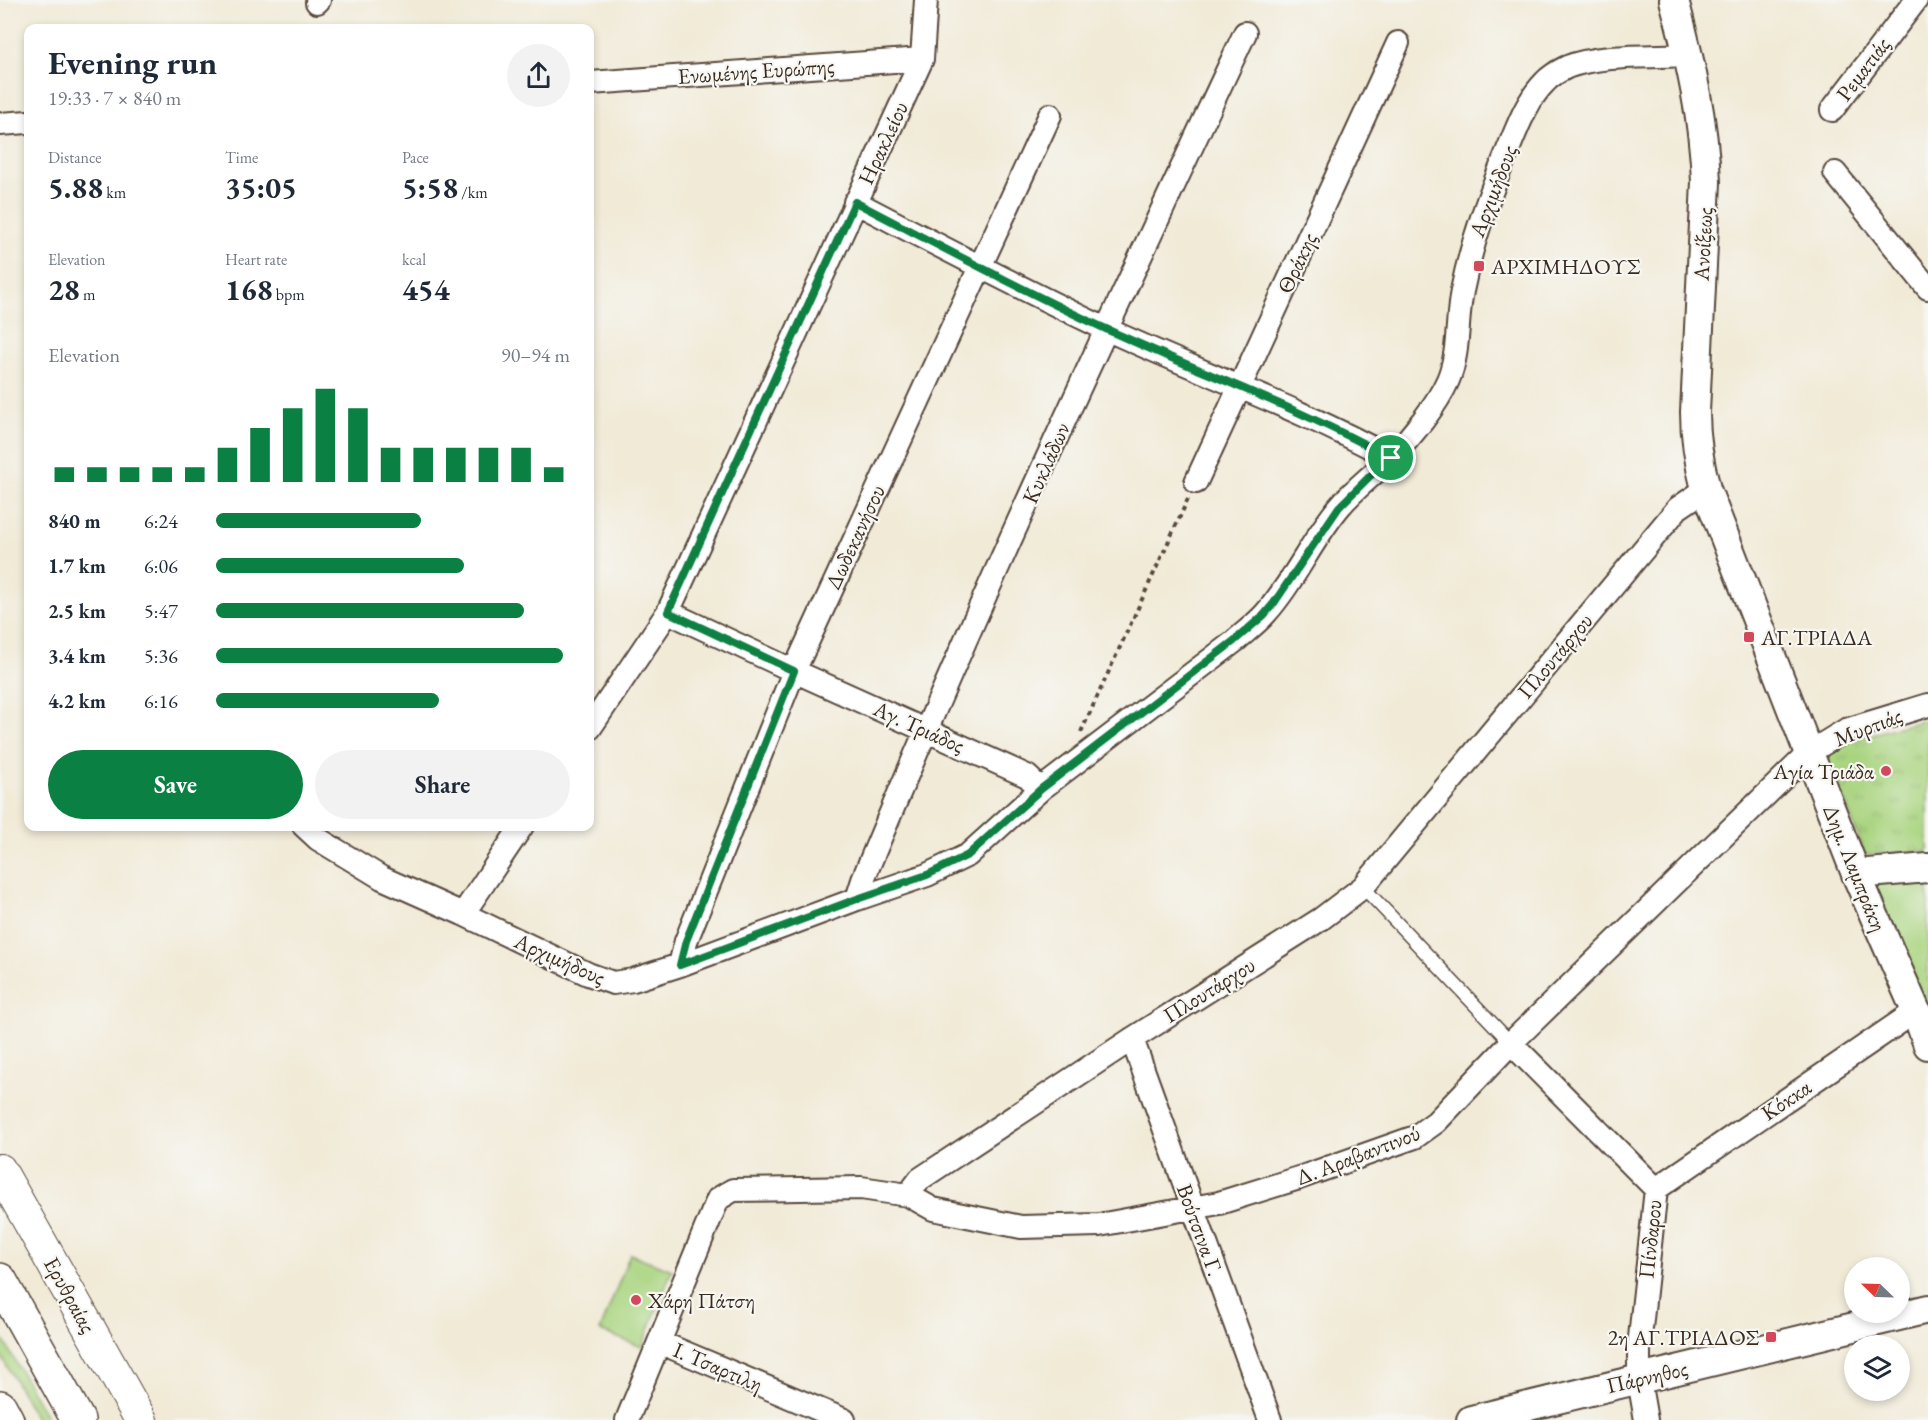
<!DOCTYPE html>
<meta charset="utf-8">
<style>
:root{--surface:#fff;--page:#f2f2f3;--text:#1f2937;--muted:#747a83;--accent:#0b8043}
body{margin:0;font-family:"EB Garamond",serif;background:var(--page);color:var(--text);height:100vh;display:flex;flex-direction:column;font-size:22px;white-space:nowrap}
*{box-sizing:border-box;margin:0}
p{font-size:20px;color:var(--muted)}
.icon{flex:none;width:33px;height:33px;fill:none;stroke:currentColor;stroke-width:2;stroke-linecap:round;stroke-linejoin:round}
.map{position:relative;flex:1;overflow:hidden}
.drawer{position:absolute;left:24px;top:24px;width:570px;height:807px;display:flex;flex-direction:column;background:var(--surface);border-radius:12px;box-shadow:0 3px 9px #0003}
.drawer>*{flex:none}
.needle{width:39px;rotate:293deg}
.fabs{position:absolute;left:1844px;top:1257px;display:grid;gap:12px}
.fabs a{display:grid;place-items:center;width:66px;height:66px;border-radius:50%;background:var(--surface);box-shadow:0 3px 9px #0003;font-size:30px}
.pin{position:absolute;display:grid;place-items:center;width:51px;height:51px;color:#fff;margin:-26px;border:3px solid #fff;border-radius:50%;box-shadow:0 2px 6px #0007}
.round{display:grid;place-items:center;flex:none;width:63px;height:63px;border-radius:32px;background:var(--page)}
.head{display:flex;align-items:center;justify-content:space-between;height:102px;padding:0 24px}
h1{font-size:33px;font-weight:700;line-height:45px}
.stats{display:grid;grid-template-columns:repeat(3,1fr);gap:9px;height:102px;padding:6px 24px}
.stats div{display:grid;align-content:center}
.stats b{font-size:30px;font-weight:700}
.stats small{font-size:16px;font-weight:400}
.stats p{font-size:16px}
.chart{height:168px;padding:12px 24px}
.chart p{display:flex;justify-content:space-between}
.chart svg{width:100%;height:108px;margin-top:6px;stroke:var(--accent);stroke-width:6}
.primary-button{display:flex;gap:12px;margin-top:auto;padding:12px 24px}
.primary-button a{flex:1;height:69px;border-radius:36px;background:var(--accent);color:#fff;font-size:24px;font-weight:700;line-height:69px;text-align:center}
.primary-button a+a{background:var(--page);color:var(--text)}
ul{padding:0 24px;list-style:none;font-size:20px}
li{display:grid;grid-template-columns:96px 72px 1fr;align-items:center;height:45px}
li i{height:15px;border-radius:8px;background:var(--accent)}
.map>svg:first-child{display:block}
</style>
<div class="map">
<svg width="1928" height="1420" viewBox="0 0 1928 1420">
<defs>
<pattern id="park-tufts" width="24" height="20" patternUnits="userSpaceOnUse" patternTransform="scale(1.5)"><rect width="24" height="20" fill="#a9d47f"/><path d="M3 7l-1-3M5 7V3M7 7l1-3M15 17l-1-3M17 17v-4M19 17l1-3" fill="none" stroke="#92b66d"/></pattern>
</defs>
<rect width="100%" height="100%" fill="#f6f6f2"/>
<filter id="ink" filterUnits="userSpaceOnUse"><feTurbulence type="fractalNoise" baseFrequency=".0167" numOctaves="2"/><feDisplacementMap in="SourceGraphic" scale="12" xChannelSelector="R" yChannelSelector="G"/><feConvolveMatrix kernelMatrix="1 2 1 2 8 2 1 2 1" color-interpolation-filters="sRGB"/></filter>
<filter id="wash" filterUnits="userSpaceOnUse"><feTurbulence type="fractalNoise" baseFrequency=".008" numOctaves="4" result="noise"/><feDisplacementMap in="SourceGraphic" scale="24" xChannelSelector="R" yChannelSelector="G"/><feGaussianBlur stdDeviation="1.35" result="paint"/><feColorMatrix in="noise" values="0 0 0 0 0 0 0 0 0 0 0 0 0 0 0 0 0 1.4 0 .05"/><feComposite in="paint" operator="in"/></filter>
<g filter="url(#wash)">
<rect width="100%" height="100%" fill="#f1ead7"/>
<path fill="#a9d47f" stroke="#727f4e" stroke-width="1.5" d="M1928,879V1018L1871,884Z
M630,1254L672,1270L642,1347L600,1331Z
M0,1334L48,1420H37L0,1354Z"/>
<path fill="url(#park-tufts)" stroke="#727f4e" stroke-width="1.5" d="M1928,719V851L1865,854L1826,753L1854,739Z"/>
</g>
<g filter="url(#ink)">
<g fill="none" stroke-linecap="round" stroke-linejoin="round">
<g stroke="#56473a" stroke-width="15">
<path id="service" d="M1363,887L1511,1043"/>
</g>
<g stroke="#56473a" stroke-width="26">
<path id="minor" d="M317,2L319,0
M590,83L922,59
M1832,110L1916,0
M0,124L28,122
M1835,173L1928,288
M855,202C938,245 1021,289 1106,329C1201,373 1299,408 1391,458
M1196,482L1398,43
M668,612L794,671L1027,776L1041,789
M590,728L668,612L922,59L926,0
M304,826L318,839L382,878L463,914L588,974L613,983L633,980L680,965L857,899L927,875L968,855L1041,789L1235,641C1245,632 1256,624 1265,614C1294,582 1312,539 1340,506C1356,487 1375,474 1392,456C1412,436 1437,405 1448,380C1460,352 1456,320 1462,291C1472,240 1490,193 1510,145C1519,123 1528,99 1545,82C1551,75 1559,71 1567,67C1600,54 1653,57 1688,55
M857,899L864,877C982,592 1114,312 1245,33
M463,914L522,826
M680,965L686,941L794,671L1050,115
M1132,1039L1270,1420
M1511,1043L1656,1189
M1656,1189L1916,1011
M908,1195L920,1179L1132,1039L1321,919L1363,887L1678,508L1706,489
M659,1342L844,1420
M627,1420L718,1199L733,1190L861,1188L908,1195L933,1209L1021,1227L1099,1225L1219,1203L1299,1178L1415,1137L1436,1122L1511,1043L1810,752L1846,730L1928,705
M1646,1420L1639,1380V1347L1656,1189"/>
</g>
<g stroke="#56473a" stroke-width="32">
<path id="tertiary" d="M1674,0C1690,60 1704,120 1706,182L1695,412C1695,439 1699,463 1706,489L1856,874L1916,1011L1928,1045
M1856,874L1928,868
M1471,1420L1928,1309"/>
</g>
<g stroke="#56473a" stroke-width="34">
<path id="secondary" d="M0,1170L141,1420"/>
</g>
<g stroke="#56473a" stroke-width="36">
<path id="motorway" d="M0,1280L78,1420
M0,1407L7,1420"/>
</g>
<path stroke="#56473a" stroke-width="4" stroke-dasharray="4.5 4.5" stroke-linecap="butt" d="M1081,732L1188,499"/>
<use href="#service" stroke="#fff" stroke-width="12"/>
<use href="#minor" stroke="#fff" stroke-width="22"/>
<use href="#tertiary" stroke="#fff" stroke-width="28"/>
<use href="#secondary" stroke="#fff" stroke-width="32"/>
<use href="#motorway" stroke="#fff" stroke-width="33"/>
</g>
</g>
<g fill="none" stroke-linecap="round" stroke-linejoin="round" filter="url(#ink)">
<g stroke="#fff" stroke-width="12">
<path id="route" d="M855,202C938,245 1021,290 1106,329C1201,373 1300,408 1391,458L1370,476L1339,507L1274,603L1264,615L1234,641L1041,789L968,855L927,875L857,899L680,965L686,941L794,671L668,612Z"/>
</g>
<use href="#route" stroke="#0b8043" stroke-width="8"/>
</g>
<g fill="#d1495b" stroke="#f6f6f2" stroke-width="2">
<rect x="1473" y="260" width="12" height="12" rx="3"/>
<rect x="1743" y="631" width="12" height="12" rx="3"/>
<circle cx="1886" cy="771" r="6"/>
<circle cx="636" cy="1300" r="6"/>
<rect x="1765" y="1331" width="12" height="12" rx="3"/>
</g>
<g text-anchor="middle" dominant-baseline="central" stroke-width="4.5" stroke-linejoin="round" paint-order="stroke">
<g font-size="22" fill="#3b2a1e" stroke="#f6f6f2">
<text transform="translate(1863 69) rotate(-53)">Ρεματιάς</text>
<text transform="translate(756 71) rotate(-4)">Ενωμένης Ευρώπης</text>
<text transform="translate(883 143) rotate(-65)">Ηρακλείου</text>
<text transform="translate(1493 191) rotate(-69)">Αρχιμήδους</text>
<text transform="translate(1703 244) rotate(-87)">Ανοίξεως</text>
<text transform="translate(1297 263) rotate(-65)">Θράκης</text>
<text transform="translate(1046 463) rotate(-66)">Κυκλάδων</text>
<text transform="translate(855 537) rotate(-65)">Δωδεκανήσου</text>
<text transform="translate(1555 656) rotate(-50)">Πλουτάρχου</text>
<text transform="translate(919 727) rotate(24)">Αγ. Τριάδος</text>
<text transform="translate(1868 727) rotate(-21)">Μυρτιάς</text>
<text transform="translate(1855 868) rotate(68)">Δημ. Λαμπράκη</text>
<text transform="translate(560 959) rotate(24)">Αρχιμήδους</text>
<text transform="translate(1209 990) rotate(-32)">Πλουτάρχου</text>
<text transform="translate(1786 1100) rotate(-34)">Κόκκα</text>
<text transform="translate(1358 1155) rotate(-21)">Δ. Αραβαντινού</text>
<text transform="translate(1200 1230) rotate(70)">Βούτσινα Γ.</text>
<text transform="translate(1650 1239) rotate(-84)">Πίνδαρου</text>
<text transform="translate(70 1295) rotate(61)">Ερυθραίας</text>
<text transform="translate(718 1367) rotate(23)">Ι. Τσαρτιλη</text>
<text transform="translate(1647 1377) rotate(-13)">Πάρνηθος</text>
</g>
<g font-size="22" fill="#3b2a1e" stroke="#f6f6f2" text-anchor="start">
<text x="1491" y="266">ΑΡΧΙΜΗΔΟΥΣ</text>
<text x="1761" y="637">ΑΓ.ΤΡΙΑΔΑ</text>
<text x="1874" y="771" text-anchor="end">Αγία Τριάδα</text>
<text x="648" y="1300">Χάρη Πάτση</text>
<text x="1759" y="1337" text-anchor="end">2η ΑΓ.ΤΡΙΑΔΟΣ</text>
</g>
</g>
</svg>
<div class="fabs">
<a><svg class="needle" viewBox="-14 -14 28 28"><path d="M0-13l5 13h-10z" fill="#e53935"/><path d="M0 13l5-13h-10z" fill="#747a83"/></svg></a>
<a><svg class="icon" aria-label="layers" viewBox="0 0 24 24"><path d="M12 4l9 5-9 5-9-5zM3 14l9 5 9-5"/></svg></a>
</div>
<div class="pin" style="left:1391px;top:458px;background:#1e9e55"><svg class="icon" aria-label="arrive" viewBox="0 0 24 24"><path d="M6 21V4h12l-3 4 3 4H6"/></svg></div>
<section class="drawer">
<div class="head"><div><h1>Evening run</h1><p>19:33 · 7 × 840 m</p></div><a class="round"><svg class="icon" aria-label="share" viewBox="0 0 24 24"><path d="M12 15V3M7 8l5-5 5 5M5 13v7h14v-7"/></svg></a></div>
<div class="stats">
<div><p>Distance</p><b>5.88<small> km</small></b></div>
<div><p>Time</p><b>35:05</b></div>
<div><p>Pace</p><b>5:58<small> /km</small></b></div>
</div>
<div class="stats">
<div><p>Elevation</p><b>28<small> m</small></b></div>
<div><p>Heart rate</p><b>168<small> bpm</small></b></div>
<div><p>kcal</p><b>454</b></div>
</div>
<div class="chart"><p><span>Elevation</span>90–94 m</p>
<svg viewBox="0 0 160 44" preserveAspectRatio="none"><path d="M5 44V38M15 44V38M25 44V38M35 44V38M45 44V38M55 44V30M65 44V22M75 44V14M85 44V6M95 44V14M105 44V30M115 44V30M125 44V30M135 44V30M145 44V30M155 44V38"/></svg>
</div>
<ul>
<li><b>840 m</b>6:24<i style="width:58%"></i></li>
<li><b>1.7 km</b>6:06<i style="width:70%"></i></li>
<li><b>2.5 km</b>5:47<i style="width:87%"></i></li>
<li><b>3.4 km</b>5:36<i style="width:98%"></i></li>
<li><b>4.2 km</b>6:16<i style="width:63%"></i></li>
</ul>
<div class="primary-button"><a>Save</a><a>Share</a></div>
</section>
</div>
